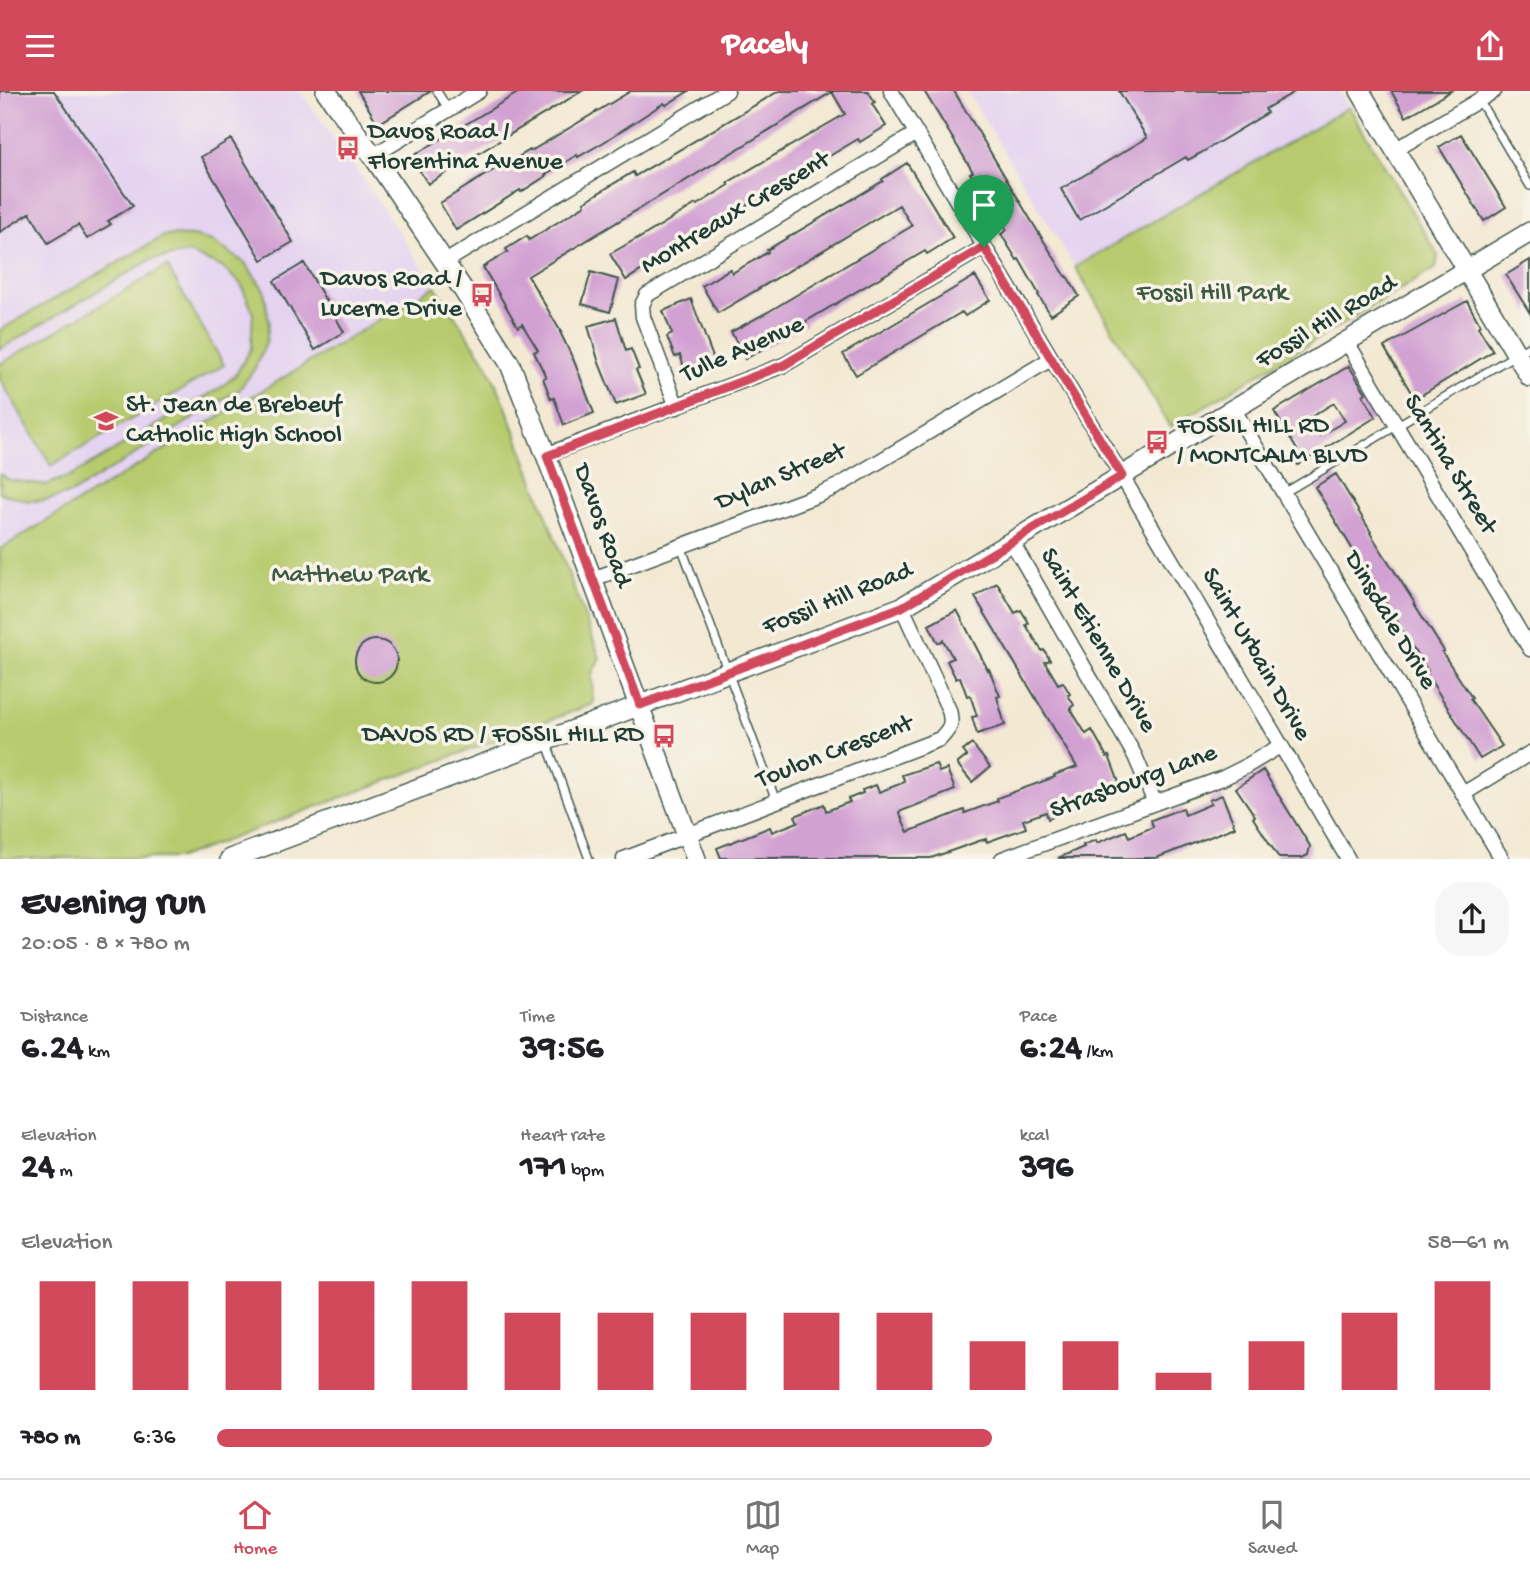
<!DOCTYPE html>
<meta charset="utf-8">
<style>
:root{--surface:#fff;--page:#f6f6f6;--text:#202124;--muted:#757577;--line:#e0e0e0;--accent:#d1495b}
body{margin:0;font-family:"Gochi Hand",sans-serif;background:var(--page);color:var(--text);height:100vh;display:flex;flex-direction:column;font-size:26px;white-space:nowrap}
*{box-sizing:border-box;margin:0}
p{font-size:23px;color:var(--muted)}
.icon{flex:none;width:38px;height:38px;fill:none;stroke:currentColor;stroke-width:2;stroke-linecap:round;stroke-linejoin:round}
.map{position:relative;height:768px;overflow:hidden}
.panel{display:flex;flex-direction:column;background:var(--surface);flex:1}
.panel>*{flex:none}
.pin{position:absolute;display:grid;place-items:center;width:60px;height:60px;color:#fff;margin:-72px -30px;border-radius:50% 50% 50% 0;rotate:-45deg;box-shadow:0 0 7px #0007}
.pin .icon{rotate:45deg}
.round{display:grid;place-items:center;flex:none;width:74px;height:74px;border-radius:28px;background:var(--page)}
.head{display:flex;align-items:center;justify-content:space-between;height:119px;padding:0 21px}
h1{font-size:38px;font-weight:700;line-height:52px}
.stats{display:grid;grid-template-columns:repeat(3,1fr);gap:10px;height:119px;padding:7px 21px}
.stats div{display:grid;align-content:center}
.stats b{font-size:35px;font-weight:700}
.stats small{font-size:19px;font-weight:400}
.stats p{font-size:19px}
.chart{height:196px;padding:14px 21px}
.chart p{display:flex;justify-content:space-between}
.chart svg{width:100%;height:126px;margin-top:7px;stroke:var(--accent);stroke-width:6}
ul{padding:0 21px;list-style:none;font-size:23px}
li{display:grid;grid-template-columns:112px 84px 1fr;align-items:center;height:52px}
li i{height:18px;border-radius:9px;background:var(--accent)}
header{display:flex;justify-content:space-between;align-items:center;height:91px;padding:0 21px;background:var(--accent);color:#fff;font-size:32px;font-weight:700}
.dock{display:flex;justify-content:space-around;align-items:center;height:98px;border-top:2px solid var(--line);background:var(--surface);font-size:19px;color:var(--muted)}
.dock a{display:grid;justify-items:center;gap:4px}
.dock .active{color:var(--accent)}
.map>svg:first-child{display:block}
</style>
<header><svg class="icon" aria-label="menu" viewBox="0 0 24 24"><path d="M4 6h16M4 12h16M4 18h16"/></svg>Pacely<svg class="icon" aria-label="share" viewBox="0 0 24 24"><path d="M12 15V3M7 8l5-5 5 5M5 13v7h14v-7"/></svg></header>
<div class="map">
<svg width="1530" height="768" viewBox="0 0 1530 768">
<rect width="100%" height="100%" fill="#f7f3e8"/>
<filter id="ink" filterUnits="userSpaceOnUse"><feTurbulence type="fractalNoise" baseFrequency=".0143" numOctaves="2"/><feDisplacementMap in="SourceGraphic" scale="14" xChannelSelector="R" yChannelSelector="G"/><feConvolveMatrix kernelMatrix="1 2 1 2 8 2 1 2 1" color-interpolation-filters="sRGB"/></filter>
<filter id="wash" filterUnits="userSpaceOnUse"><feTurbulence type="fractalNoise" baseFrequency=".00686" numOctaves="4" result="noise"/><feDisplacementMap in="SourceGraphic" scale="28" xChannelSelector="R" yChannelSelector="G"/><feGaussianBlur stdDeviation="1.57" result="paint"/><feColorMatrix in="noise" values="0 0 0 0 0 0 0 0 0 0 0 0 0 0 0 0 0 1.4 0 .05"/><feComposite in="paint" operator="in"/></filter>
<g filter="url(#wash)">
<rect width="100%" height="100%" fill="#f3e9d3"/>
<path fill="#e4d3f1" d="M0,0H300L363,88L435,195L0,458Z
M967,0H1339L1349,16L1075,176Z"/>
<path fill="#b7cb6e" stroke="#6b8451" stroke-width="2" d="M1349,16L1438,164L1436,177L1170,336L1075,176Z
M166,144L192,145L212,150L245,172L264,199L269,231L266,252L255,277L239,299L72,402L47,409L29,410L0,402V383L10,389L45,394L71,385L223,295L236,283L251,258L253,221L241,193L222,176L189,162L150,169L0,258V239Z
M167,175L224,274L51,375L0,288V273Z
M435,195L486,272L503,308L600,567L592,583L593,613L179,767H0V458Z"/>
<g id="blocks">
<path fill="#d2a1d3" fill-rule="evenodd" d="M0,0H54L133,115L108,130L111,133L87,148L78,134L48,152L30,122L0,141Z
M358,0H431L378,33Z
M521,0H582L428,93L411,66Z
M631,0H689L666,14L664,12L604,51L578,66L577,64L545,84L546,85L521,101L520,99L456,139L440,112L500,75V77L530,59L531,60Z
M779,0H868L875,11L872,13L886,35L860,51L858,48L739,119V120L711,137L712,139L686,154L685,152L626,189L610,163L638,147V148L696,113L697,114L729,94L727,92L845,23L832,1L528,185L561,241H560L574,270L594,322L564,334L554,307L551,308L543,287L546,286L534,261L538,259L522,233L518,236L483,176L508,161L506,158L527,145L529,149L558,131L585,114L584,111L633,81L635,85Z
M924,0H954L1029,126L1066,186L1067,185L1079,205L1051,224L1038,204L1039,203L1019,168L1017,169L1001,143L1007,139L987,106L985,107L970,82L973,81Z
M1119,0H1296L1265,18L1267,22L1201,62L1188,69L1186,66L1079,129L1061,98L1147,47Z
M1391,0H1451L1406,26Z
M1461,43L1506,116L1484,130L1439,56Z
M231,48L293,151L262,169L201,66Z
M907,72L953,147L927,163L925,160L805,231L806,233L745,268L731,241L768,221L912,135L899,114L718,222L702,195L730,178L732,182L768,161L767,159L883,90L882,88Z
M1530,169V222L1506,184Z
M304,172L344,241L315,259L274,190Z
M591,181L619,189L610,221L582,213Z
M975,185L990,209L965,225L962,221L856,284L843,263Z
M691,208L717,277L688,288L680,264L675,266L667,246L672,243L663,220Z
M1467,210L1480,234L1478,236L1493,260L1415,308L1384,256Z
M616,227L626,260L631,258L639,278L636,279L646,303L616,314L599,272L588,235Z
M1349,275L1366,302L1363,304L1376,326L1298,374L1291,363L1297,359L1274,320ZM1334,312L1345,330L1320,345L1309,327Z
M1336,383L1371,441L1370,442L1416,514H1415L1444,560L1442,561L1472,607L1470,608L1502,655L1480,668L1426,582L1428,580L1410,553L1399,534H1400L1352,460L1353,459L1315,396Z
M997,492L1015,522L1021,519L1029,532L1026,534L1042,560L1044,559L1050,569L1045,571L1058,593L1063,591L1070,603L1068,604L1074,614L1070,617L1086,643L1092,639L1107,666L1109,665L1120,694L1118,700L1106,704L1104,698L1081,707L1083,713L1064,720L1065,721L1048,728L1046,721L1023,729L1026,737L987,751L986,748L979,750L931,767H721L717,757L770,736L772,741L798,731L795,725L824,713L826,720L850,711L848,708L863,702L862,699L876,694L879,701L905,691L902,684L936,673L939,681L947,678L955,699L899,721L908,741L964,719L965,722L998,710L997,707L1055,686L1054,684L1077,676L975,506Z
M957,519L988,579L989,578L1000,605L997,606L1005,634L977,643L972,626L977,625L970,604L967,605L960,586L956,588L947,570L953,567L943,549L938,552L929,534Z
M355 570a21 21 0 1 1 42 0a21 21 0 1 1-42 0Z
M972,653L990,676L972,691L957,673L967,665L963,660Z
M1263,679L1310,755L1308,764L1302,767H1279L1253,727L1255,725L1236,697Z
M1222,704L1235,736L1177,759L1156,767H1058L1084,756L1083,754L1096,749L1097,752L1126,740L1129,746L1153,736L1151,729L1183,717L1185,724L1211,713L1209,709Z"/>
</g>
</g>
<g filter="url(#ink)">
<use href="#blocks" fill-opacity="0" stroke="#3f574c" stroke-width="2"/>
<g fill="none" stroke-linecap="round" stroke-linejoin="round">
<g stroke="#3f574c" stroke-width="10">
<path id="lane" d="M437,0L448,18
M1479,9L1530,95
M1284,402L1530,255
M681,455L776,710
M546,650L589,768"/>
</g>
<g stroke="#3f574c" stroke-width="17">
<path id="street" d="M891,0L1110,365L1348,768
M1395,59L1494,0
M373,65L479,0
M445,171L727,0
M1347,251L1530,558
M677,316L643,226L642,214L647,204L917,42
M1234,319L1502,768
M546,364L784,274L984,156
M1012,451L1135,665L1155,712
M593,488L818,404L838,395L1051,268
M1463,703L1530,662
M624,768L940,648C950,637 953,634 949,619L902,516
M1002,768L1223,687L1243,677L1280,655"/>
</g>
<g stroke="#3f574c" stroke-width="22">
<path id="secondary" d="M326,0L373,65L462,197L510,273L546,364L696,768
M1360,0L1530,286
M230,768L902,516L1530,141"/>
</g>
<use href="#lane" stroke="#fff" stroke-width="7"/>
<use href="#street" stroke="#fff" stroke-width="14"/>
<use href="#secondary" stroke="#fff" stroke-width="19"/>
</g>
</g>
<g fill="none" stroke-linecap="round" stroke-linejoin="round" filter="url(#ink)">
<g stroke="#fff" stroke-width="14">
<path id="route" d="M984,156L1122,385L902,516L640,614L547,365L784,274Z"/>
</g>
<use href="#route" stroke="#d1495b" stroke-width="9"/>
</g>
<defs>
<g id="bus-bare" transform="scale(1.89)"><path d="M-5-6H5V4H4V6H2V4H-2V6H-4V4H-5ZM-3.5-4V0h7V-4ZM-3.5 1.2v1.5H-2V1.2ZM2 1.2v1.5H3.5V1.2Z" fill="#d1495b" stroke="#f7f3e8" stroke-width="2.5" paint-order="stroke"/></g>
<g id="school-bare" transform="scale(1.89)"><path d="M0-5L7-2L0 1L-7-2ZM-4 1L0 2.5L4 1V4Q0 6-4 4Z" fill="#d1495b" stroke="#f7f3e8" stroke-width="2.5" paint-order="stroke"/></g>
</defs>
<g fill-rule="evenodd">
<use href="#bus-bare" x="348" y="57"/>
<use href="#bus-bare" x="482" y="204"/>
<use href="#school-bare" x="106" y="330"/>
<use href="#bus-bare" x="1157" y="351"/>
<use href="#bus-bare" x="664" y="645"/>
</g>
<g text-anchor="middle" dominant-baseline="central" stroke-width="7" stroke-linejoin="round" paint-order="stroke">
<g font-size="26" fill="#1f3d34" stroke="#f7f3e8" text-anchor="start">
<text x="368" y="42">Davos Road /<tspan x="368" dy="30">Florentina Avenue</tspan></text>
<text x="462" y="189" text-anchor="end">Davos Road /<tspan x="462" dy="30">Lucerne Drive</tspan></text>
<text x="126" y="315">St. Jean de Brebeuf<tspan x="126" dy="30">Catholic High School</tspan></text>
<text x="1177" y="336">FOSSIL HILL RD<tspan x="1177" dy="30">/ MONTCALM BLVD</tspan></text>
<text x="644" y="645" text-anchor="end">DAVOS RD / FOSSIL HILL RD</text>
</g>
<g font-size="26" fill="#1f3d34" stroke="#f7f3e8">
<text transform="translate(736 123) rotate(-31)">Montreaux Crescent</text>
<text transform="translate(1327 232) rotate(-31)">Fossil Hill Road</text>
<text transform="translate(743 260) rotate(-24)">Tulle Avenue</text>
<text transform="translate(1449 374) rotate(59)">Santina Street</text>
<text transform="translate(781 387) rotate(-23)">Dylan Street</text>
<text transform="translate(601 435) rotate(70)">Davos Road</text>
<text transform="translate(838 509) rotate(-22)">Fossil Hill Road</text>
<text transform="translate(1389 530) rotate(59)">Dinsdale Drive</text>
<text transform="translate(1097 550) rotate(60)">Saint Etienne Drive</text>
<text transform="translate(1255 564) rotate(60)">Saint Urbain Drive</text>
<text transform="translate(835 662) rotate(-21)">Toulon Crescent</text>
<text transform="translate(1134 692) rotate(-20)">Strasbourg Lane</text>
</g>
<g font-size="26" fill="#3d5940" stroke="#f7f3e8">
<text x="1212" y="203">Fossil Hill Park</text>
<text x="350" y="485">Matthew Park</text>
</g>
</g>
</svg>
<div class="pin" style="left:984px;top:156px;background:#1e9e55"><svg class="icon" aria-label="arrive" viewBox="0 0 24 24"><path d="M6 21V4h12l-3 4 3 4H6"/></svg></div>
</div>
<section class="panel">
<div class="head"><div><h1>Evening run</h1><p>20:05 · 8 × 780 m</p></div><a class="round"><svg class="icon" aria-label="share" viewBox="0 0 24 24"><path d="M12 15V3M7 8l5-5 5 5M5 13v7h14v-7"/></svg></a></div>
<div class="stats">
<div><p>Distance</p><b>6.24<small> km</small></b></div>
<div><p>Time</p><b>39:56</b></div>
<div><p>Pace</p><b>6:24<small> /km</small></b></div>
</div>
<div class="stats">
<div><p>Elevation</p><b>24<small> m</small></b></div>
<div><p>Heart rate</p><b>171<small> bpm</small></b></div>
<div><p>kcal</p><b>396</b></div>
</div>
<div class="chart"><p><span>Elevation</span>58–61 m</p>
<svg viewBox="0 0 160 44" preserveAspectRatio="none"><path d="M5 44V6M15 44V6M25 44V6M35 44V6M45 44V6M55 44V17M65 44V17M75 44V17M85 44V17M95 44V17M105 44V27M115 44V27M125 44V38M135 44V27M145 44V17M155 44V6"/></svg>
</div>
<ul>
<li><b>780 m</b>6:36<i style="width:60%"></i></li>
</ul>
</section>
<nav class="dock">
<a class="active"><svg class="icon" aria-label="home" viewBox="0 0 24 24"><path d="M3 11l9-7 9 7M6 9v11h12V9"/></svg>Home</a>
<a><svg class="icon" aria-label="map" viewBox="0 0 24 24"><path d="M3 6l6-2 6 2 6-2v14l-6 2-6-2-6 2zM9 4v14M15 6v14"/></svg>Map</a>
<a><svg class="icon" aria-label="saved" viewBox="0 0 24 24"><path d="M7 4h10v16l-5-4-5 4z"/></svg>Saved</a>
</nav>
